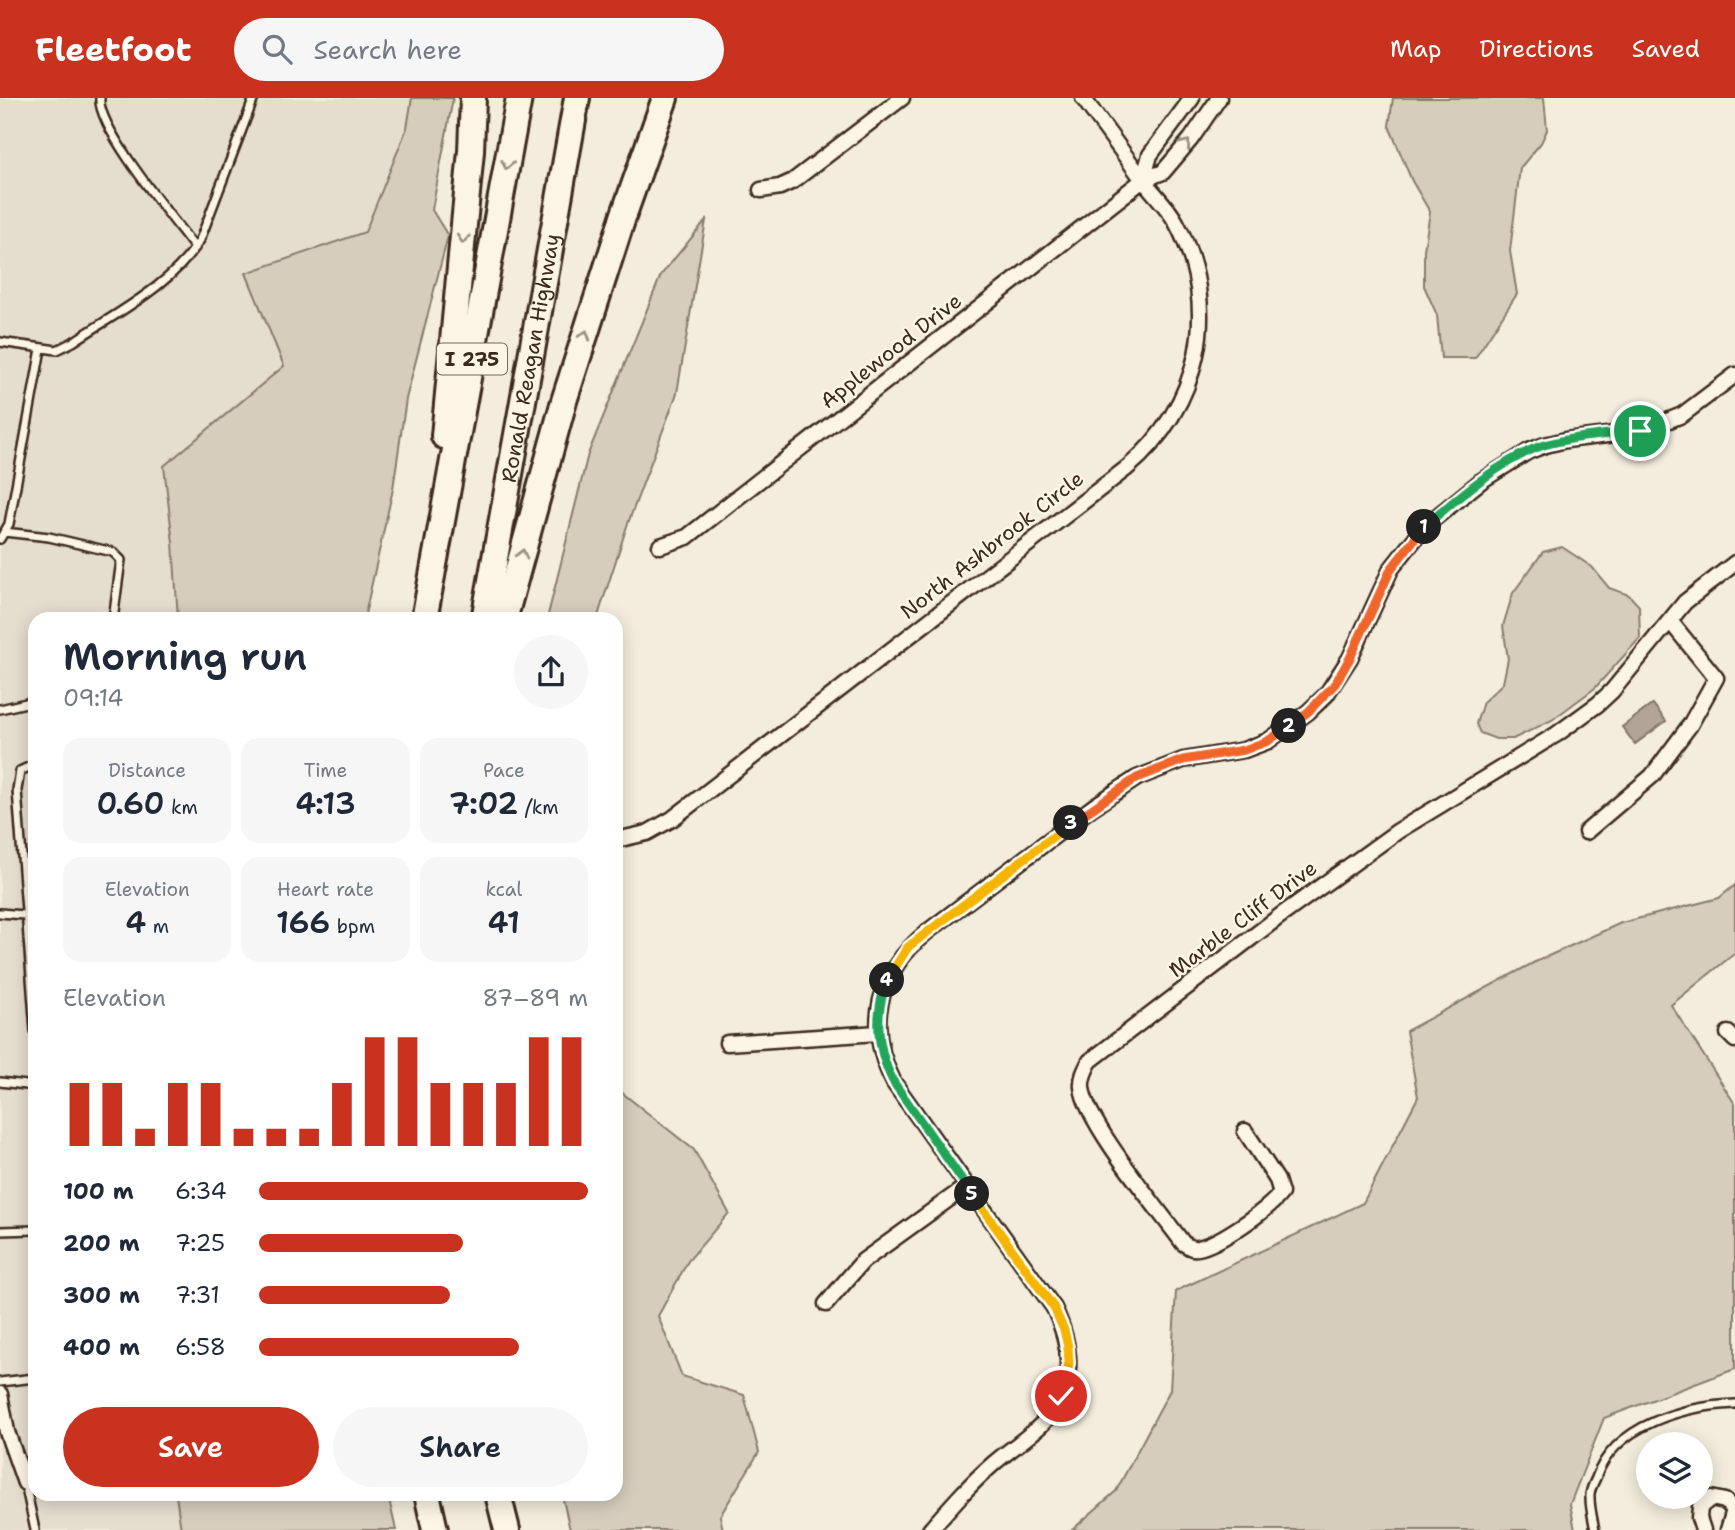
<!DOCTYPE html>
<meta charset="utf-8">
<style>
:root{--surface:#fff;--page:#f6f6f7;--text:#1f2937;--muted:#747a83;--accent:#c8321e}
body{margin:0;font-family:"Shantell Sans",sans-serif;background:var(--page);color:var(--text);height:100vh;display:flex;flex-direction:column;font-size:26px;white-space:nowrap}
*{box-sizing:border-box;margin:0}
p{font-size:23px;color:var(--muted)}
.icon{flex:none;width:38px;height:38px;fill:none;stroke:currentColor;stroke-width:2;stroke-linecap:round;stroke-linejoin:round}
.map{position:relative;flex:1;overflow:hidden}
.details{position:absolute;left:28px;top:514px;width:595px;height:889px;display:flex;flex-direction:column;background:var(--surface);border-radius:21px;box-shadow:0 4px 18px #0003}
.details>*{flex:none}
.controls{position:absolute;left:1636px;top:1334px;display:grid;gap:14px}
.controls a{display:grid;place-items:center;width:77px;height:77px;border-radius:50%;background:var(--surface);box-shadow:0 4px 18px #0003;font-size:35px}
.pin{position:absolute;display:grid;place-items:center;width:60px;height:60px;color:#fff;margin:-30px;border:4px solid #fff;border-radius:50%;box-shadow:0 2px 7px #0007}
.km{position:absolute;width:35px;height:35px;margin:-18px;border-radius:50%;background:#222;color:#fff;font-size:19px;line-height:35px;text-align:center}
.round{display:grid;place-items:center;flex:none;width:74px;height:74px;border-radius:37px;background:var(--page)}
.overview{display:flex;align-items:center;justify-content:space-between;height:119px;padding:0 35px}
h1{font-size:38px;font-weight:600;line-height:52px}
.figures{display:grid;grid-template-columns:repeat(3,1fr);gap:10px;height:119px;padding:7px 35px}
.figures div{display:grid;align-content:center;border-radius:18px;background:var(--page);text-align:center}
.figures b{font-size:30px;font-weight:600}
.figures small{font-size:19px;font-weight:400}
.figures p{font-size:19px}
.chart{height:196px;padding:14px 35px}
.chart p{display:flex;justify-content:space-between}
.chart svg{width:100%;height:126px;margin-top:7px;stroke:var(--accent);stroke-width:6}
.cta{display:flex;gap:14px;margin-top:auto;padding:14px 35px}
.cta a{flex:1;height:80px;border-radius:42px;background:var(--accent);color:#fff;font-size:28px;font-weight:600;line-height:80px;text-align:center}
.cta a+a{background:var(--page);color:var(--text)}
ul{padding:0 35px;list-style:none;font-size:23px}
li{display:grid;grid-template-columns:112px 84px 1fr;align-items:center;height:52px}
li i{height:18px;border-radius:9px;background:var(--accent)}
header{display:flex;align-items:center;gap:42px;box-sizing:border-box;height:98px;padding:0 35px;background:var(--accent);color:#fff}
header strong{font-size:33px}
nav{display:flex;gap:38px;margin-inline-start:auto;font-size:24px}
.search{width:490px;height:63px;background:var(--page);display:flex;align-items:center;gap:18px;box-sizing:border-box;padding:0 24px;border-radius:38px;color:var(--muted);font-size:26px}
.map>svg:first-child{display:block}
</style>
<header>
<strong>Fleetfoot</strong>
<div class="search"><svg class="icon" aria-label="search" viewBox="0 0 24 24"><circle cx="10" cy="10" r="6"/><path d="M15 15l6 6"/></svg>Search here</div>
<nav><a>Map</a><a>Directions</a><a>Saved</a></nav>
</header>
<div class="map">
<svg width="1735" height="1432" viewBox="0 0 1735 1432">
<rect width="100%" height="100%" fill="#f4eddd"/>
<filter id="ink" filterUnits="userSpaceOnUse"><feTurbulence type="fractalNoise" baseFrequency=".0143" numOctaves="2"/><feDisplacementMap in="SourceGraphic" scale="14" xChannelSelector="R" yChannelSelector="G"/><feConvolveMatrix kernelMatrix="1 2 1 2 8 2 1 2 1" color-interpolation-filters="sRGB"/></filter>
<g filter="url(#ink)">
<path fill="#e5ddce" d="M0,0H412L407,30L365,134L246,175L284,268L164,368L173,445L178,521L35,522V1396L176,1397L181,1432H0Z"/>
<path fill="#d6cdbd" stroke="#887c6e" stroke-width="2" d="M412,0H453L432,112L448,138L406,301L393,391L364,521H178L173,445L164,368L284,268L246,175L365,134L407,30Z
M1393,0H1544L1547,32L1541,45L1520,70L1510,153L1517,196L1475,260H1441L1437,217L1424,188V152L1430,114L1412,83L1389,28Z
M706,122L677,295L627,428L597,521H547L588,356L661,177Z
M1562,449L1592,469L1609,490L1629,497L1639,508L1640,540L1595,590L1552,622L1513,641H1496L1480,635L1476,626L1483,604L1503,585L1508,561L1503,528L1513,495L1543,454Z
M1735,787V855L1671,907L1735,1006V1271L1604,1320L1570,1406L1575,1432H1072L1116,1393L1170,1292L1176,1193L1363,1105L1418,999L1406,933L1533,865L1621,825L1719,800Z
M616,990L694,1052L729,1115L688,1163L658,1218L682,1278L744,1297L759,1354L720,1418L723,1432H570L562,1397L616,1396Z
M176,1397H388L396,1432H181Z"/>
<path fill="#b0a596" stroke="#817466" stroke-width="2" d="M1653,606L1666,623L1635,646L1622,629Z"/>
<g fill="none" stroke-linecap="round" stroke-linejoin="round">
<g stroke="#3b2a1e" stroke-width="12">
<path id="lane" d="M100,0C96,29 175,123 195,150
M0,244L57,252L73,244C116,215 173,187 200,142L254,0
M4,434L49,439L113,454L121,462L113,522
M0,441L9,426L41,251
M0,611L35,603
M35,666L20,673L17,692L35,933
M0,815L35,818
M0,984L35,988
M0,1133L35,1132
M0,1284L35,1280
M35,1370L25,1385L35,1432
M1595,1432C1593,1422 1590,1410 1590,1400C1589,1394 1593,1386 1596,1380C1614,1327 1684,1308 1735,1306"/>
</g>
<g stroke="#3b2a1e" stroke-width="19">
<path id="street" d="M1143,82L1150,57L1192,0
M761,92L780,89L793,83L902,0
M660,448L687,439L1143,82L1163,74L1191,41L1219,0
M1586,734L1652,678L1690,627L1716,580L1670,523
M616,742L647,735L672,721L1127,370C1200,309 1222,210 1176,124C1168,109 1154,96 1143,82C1123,55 1103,27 1083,0
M1728,935L1735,942
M727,945L878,935
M1245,1033L1277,1082L1281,1095C1268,1112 1219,1146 1198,1150C1192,1151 1189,1149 1183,1145C1160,1113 1085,1024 1082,989C1081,980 1085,972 1090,963L1280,818L1398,733L1557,636L1598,606L1612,593L1685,504L1735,465
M826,1206L863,1163L967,1088
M0,1296L7,1334L25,1385
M930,1432C950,1409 970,1386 993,1366C1009,1352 1028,1340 1043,1325C1076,1291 1073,1250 1054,1210L894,985C864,927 878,874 927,834L1093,709L1137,680L1183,662L1244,652L1268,643L1308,614L1326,597L1350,560L1391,471L1425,428L1481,383L1529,353L1545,347L1566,342L1640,333L1662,325L1682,317L1735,277
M1703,1432L1699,1420L1700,1409L1711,1400L1725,1403L1734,1412
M1728,1432L1734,1412"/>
</g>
<g stroke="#3b2a1e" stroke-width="30">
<g id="highway">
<path d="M444,338L471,53L473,0"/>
<path d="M424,522L519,0"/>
<path id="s1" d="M484,522L577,0"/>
<path d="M504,522L564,303L624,116L665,0"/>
<path d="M427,1396L435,1432"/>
<path d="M498,1396L507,1432"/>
</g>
</g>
<use href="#lane" stroke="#fcf5e5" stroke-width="7"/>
<use href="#street" stroke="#fcf5e5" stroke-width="14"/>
<use href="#highway" stroke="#fcf5e5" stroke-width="24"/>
</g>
<defs><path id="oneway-chevron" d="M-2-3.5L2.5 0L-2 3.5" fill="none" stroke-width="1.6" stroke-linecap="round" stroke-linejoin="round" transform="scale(1.75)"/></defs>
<g stroke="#9c9082">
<use href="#oneway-chevron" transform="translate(1186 46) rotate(-51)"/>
<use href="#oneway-chevron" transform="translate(507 67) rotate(100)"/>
<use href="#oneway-chevron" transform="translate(463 141) rotate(95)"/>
<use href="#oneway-chevron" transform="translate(585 237) rotate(-72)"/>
<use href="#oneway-chevron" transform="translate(522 456) rotate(-75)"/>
</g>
</g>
<g fill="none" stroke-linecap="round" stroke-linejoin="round" filter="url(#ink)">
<g stroke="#fff" stroke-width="14">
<path id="split-1" d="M1424,429C1457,400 1502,361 1544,347C1575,338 1608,337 1640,333"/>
</g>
<g stroke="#fff" stroke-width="14">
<path id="split-2" d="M1289,628L1308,614L1335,586L1350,560L1391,471L1424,429"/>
</g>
<g stroke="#fff" stroke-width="14">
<path id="split-3" d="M1071,725L1137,680L1183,662L1244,652L1268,643L1289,628"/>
</g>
<g stroke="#fff" stroke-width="14">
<path id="split-4" d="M887,882L908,849L1071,725"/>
</g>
<g stroke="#fff" stroke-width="14">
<path id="split-5" d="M887,882C874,917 876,951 894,985L972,1096"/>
</g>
<g stroke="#fff" stroke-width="14">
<path id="split-6" d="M972,1096L1054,1210L1064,1232L1068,1249L1069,1265L1061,1298"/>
</g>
<use href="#split-1" stroke="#22a559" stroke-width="9"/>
<use href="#split-2" stroke="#f0652b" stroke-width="9"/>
<use href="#split-3" stroke="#f0652b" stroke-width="9"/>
<use href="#split-4" stroke="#f5b400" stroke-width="9"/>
<use href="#split-5" stroke="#22a559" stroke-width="9"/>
<use href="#split-6" stroke="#f5b400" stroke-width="9"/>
</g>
<g text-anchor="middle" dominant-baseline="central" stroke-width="5" stroke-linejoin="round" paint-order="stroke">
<rect fill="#fcf5e5" stroke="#75675a" stroke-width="2" x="437" y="245.5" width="70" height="31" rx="5"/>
<g font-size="19" font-weight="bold" fill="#3b2a1e">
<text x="472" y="261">I 275</text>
</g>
<g font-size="21" fill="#3b2a1e" stroke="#fcf5e5">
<text transform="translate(891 253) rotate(-38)">Applewood Drive</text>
<text stroke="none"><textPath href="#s1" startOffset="266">Ronald Reagan Highway</textPath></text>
<text transform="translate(992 447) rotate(-38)">North Ashbrook Circle</text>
<text transform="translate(1243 821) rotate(-37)">Marble Cliff Drive</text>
</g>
</g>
</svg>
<div class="controls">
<a><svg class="icon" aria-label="layers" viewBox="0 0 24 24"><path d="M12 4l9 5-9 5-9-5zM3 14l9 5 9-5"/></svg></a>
</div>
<div class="pin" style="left:1640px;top:333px;background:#1e9e55"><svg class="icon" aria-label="arrive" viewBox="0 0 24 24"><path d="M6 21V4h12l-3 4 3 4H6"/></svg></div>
<div class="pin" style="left:1061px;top:1298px;background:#d93025"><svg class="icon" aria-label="check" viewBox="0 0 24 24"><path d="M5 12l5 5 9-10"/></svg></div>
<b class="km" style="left:1424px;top:429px">1</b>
<b class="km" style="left:1289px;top:628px">2</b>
<b class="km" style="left:1071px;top:725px">3</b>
<b class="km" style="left:887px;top:882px">4</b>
<b class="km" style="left:972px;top:1096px">5</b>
<section class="details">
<div class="overview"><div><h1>Morning run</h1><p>09:14</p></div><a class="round"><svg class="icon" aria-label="share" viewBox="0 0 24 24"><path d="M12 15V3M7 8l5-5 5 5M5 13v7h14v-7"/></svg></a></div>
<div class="figures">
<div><p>Distance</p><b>0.60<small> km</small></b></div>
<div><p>Time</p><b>4:13</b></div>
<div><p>Pace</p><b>7:02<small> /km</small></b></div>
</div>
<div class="figures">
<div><p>Elevation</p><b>4<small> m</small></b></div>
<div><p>Heart rate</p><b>166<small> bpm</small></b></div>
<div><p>kcal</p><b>41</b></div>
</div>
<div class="chart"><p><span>Elevation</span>87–89 m</p>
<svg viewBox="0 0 160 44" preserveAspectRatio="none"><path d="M5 44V22M15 44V22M25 44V38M35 44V22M45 44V22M55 44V38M65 44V38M75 44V38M85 44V22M95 44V6M105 44V6M115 44V22M125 44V22M135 44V22M145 44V6M155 44V6"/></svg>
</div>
<ul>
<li><b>100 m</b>6:34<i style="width:100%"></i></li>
<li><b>200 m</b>7:25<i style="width:62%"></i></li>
<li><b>300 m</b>7:31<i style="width:58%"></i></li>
<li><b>400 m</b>6:58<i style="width:79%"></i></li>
</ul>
<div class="cta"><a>Save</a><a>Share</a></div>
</section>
</div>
